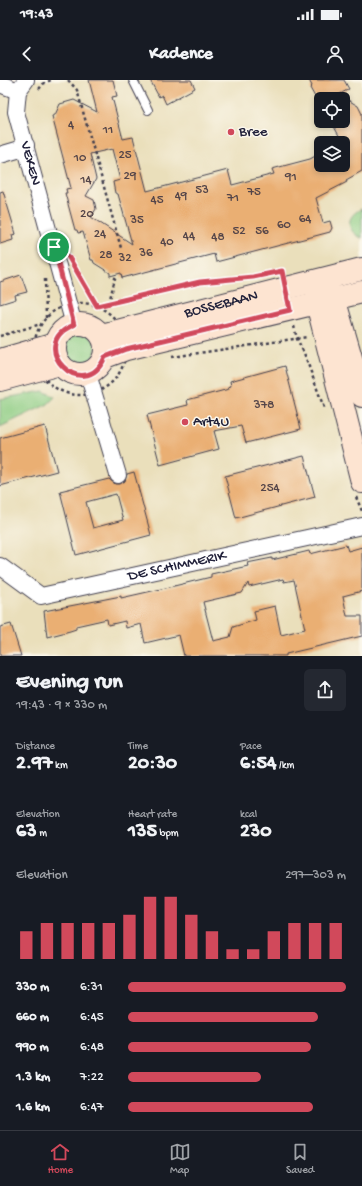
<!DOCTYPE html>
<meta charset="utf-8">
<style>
:root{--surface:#171b24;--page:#242831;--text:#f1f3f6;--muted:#9ea1a6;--line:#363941;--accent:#d1495b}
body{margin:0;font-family:"Gochi Hand",sans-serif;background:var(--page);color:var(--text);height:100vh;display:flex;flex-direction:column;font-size:15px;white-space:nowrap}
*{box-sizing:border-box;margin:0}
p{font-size:13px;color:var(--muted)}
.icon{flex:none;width:22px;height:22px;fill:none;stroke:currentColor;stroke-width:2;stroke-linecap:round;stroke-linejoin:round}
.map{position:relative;height:576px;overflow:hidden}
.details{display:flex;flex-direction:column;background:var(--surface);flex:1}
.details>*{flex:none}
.buttons{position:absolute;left:314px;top:12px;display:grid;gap:8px}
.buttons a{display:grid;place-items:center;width:36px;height:36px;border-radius:6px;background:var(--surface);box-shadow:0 2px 6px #0003;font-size:20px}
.pin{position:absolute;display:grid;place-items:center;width:34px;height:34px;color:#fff;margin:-17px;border:2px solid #fff;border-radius:50%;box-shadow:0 1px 4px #0007}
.round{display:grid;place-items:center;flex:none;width:42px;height:42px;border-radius:6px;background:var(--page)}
.summary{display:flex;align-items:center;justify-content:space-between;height:68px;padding:0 16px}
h1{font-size:22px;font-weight:700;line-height:30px}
.stats{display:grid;grid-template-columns:repeat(3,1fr);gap:6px;height:68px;padding:4px 16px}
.stats div{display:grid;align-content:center}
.stats b{font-size:20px;font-weight:700}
.stats small{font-size:11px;font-weight:400}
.stats p{font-size:11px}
.chart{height:112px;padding:8px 16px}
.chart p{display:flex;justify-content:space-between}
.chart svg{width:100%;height:72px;margin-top:4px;stroke:var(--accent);stroke-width:6}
ul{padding:0 16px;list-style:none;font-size:13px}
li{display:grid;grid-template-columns:64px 48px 1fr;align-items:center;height:30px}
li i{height:10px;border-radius:5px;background:var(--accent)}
.status{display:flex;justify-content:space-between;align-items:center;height:28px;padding:0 20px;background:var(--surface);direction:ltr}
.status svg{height:11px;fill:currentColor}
header{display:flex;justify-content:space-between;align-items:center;height:52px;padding:0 16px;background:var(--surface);font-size:18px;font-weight:700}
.menu{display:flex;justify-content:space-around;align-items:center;height:56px;border-top:1px solid var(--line);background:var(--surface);font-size:11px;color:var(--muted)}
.menu a{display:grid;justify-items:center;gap:2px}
.menu .active{color:var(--accent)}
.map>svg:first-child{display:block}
</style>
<div class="status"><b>19:43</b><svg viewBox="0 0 49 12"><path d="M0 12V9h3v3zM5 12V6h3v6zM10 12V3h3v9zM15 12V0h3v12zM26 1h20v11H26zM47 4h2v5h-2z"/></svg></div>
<header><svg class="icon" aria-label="back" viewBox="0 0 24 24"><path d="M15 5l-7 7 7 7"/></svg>Kadence<svg class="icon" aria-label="person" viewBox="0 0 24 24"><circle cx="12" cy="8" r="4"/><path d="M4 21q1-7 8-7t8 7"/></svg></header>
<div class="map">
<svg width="362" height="576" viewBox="0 0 362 576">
<rect width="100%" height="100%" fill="#fbf7ec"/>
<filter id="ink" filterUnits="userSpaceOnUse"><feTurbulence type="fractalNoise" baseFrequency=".025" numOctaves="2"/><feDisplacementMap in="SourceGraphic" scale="8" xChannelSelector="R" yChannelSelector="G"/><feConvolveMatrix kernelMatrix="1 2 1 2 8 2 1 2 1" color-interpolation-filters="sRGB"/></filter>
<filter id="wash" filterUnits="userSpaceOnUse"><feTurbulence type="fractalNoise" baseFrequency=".012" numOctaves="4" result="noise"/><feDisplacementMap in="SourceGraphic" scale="16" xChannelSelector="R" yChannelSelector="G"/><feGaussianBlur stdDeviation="0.9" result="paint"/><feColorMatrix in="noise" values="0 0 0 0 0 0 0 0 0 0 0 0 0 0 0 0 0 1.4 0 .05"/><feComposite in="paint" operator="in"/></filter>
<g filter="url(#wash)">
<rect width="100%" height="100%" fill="#eadfbb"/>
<path fill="#8fcd84" stroke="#587860" d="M362,129V158C346,152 345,135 362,129Z
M64 268a16 16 0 1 1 32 0a16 16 0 1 1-32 0Z
M43,311L55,317L48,324L0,347V319Z"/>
<g id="blocks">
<path fill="#eaaf73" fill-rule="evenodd" d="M89,0H113L117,16L112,17L123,59L133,57L147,111L228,90L232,105L274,94L272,89L310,79L321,73V85H343V63L331,41H343V17L358,26L362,34V91L346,100L347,102L316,118L323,143L330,141L332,148L330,152L216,182L214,174L122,198L121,193L110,196V193L94,183L93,180H91L83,152L78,153L77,150H75L65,113H67L66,109L71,108L52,36L55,35L60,24L74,20L97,32ZM112,69L120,100L113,102L115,113L118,114L132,164L91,137L96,129L94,120L86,116L96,99L90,74Z
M150,0H191L195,8L166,24L162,15L159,17Z
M309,0H344L349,9L331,19H319L317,16L315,17L310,8L312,6Z
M3,111L16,154L12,155L13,160L0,164V112Z
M21,195L27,212L15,215L16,219L0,224V202Z
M285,286L301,349L246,363L241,346L214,351L219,369L160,385L147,335L188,325L187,320L229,309L228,307L231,306L230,301Z
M45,346L57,391L0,406V358Z
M304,376L315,417L236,438L225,396Z
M134,392L151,455L76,475L60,411L109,399L115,404H120L125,401L127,394ZM116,414L123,440L93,448L86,422Z
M346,465L348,471L362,467V511L343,516L347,536H362V556L286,574V576H184L179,555L145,563L141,544L126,548L125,541L108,545L107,539L76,546V549L70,551L47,557L44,531L121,516V518L170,507L211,497V494L248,486L247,483L272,478V480L309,471L310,474ZM283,499L284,502L294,500L305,549L281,555L275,526L254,531L256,540L233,547L230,557L213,561L203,522L242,513L248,503L249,507Z
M11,544L21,576H0V547Z"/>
</g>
</g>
<g filter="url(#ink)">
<use href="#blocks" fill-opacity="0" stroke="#403e4e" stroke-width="1"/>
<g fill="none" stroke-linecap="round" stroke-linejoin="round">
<g stroke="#403e4e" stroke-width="10">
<path id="lane" d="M133,0L148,30"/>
</g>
<g stroke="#403e4e" stroke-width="18">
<g id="street">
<path id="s1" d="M26,0L18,11L16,32L74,245"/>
<path d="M0,4L18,11"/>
<path d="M0,75L17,70L26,65"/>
<path d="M88,294L118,395"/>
<path id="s2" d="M0,486L41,516L362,446"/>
</g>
</g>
<g stroke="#403e4e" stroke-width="24">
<g id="secondary">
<path d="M325,207L334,218L362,316"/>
<path d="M318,208L317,223L362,402"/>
<circle cx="80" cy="269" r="25"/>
<path id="s3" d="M102,255L362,189"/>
<path d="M105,277L126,269L362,212"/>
<path d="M0,280L55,264"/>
<path d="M0,300L60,284"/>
</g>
</g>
<path stroke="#403e4e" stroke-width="2.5" stroke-dasharray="3 3" stroke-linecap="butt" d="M68,0L77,10L121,168
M39,9L43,4L51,0
M74,186L96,225
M45,199L46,238
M109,223L116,194
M34 269a46 46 0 1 1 92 0a46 46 0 1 1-92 0Z
M97,226L200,202L255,197
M294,246L297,259L304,273L324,328
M0,256L41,244
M172,277L307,257
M356,417L362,431"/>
<use href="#lane" stroke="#fff" stroke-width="8"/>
<use href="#street" stroke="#fff" stroke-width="16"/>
<use href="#secondary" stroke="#fde4d1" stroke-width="22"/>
</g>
</g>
<g fill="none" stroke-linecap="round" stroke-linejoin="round" filter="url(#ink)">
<g stroke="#fff" stroke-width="8">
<path id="route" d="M54,167L68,176L97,226L200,202L253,197L282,191L290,230L126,269L105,277C84,326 24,264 74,245Z"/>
</g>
<use href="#route" stroke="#d1495b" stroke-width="5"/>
</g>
<g fill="#d1495b" stroke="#fbf7ec" stroke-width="1.5">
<circle cx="231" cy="52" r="4"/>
<circle cx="185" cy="342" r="4"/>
</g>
<g text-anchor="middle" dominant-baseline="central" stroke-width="3" stroke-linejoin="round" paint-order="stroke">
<g font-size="13" fill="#544549">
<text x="71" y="45">4</text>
<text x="108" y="50">11</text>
<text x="125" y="75">25</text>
<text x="80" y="78">10</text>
<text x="130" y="96">29</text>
<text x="291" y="97">91</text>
<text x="86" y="100">14</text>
<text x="202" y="110">53</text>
<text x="254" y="112">75</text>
<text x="181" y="116">49</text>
<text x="233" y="118">71</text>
<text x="157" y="120">45</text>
<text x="87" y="134">20</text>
<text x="305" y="139">64</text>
<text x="137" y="140">35</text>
<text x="284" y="145">60</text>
<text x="239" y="151">52</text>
<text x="262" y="151">56</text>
<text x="100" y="154">24</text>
<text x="189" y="156">44</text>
<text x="218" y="157">48</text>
<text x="167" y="162">40</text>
<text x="146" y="173">36</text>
<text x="106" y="175">28</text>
<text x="125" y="178">32</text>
<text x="264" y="325">378</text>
<text x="270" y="408">254</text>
</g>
<g font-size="15" fill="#22223b" stroke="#fbf7ec" text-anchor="start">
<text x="239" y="52">Bree</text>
<text x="193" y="342">Art4U</text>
</g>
<g font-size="15" fill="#22223b" stroke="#fbf7ec">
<text stroke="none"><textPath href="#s1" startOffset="88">VEKEN</textPath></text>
<text stroke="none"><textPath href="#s3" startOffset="123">BOSSEBAAN</textPath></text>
<text stroke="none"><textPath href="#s2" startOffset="190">DE SCHIMMERIK</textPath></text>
</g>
</g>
</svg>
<div class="buttons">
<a><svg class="icon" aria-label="locate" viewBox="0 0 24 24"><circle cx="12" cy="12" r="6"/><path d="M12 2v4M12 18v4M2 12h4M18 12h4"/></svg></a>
<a><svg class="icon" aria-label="layers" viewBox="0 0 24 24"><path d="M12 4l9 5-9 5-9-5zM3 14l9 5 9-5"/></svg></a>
</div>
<div class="pin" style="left:54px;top:167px;background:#1e9e55"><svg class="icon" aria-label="arrive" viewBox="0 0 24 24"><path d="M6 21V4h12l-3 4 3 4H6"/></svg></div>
</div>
<section class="details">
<div class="summary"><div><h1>Evening run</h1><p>19:43 · 9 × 330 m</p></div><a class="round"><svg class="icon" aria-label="share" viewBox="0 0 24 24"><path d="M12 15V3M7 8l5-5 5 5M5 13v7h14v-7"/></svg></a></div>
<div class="stats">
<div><p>Distance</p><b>2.97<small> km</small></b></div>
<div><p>Time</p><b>20:30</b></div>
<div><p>Pace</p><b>6:54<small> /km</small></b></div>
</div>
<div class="stats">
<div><p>Elevation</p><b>63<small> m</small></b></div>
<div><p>Heart rate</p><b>135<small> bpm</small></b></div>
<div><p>kcal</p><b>230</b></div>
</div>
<div class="chart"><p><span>Elevation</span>297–303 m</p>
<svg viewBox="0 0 160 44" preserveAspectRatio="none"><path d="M5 44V27M15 44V22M25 44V22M35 44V22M45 44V22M55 44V17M65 44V6M75 44V6M85 44V17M95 44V27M105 44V38M115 44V38M125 44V27M135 44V22M145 44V22M155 44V22"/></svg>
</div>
<ul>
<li><b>330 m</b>6:31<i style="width:100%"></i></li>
<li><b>660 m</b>6:45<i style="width:87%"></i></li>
<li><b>990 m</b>6:48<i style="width:84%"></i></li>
<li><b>1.3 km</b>7:22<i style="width:61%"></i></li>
<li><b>1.6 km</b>6:47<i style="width:85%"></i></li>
</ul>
</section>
<nav class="menu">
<a class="active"><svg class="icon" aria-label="home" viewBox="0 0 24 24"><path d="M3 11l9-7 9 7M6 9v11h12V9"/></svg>Home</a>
<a><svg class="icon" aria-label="map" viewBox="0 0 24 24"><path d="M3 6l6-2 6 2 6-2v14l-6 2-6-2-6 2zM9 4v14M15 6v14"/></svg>Map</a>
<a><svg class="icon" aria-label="saved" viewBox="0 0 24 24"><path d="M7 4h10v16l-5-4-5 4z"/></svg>Saved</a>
</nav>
